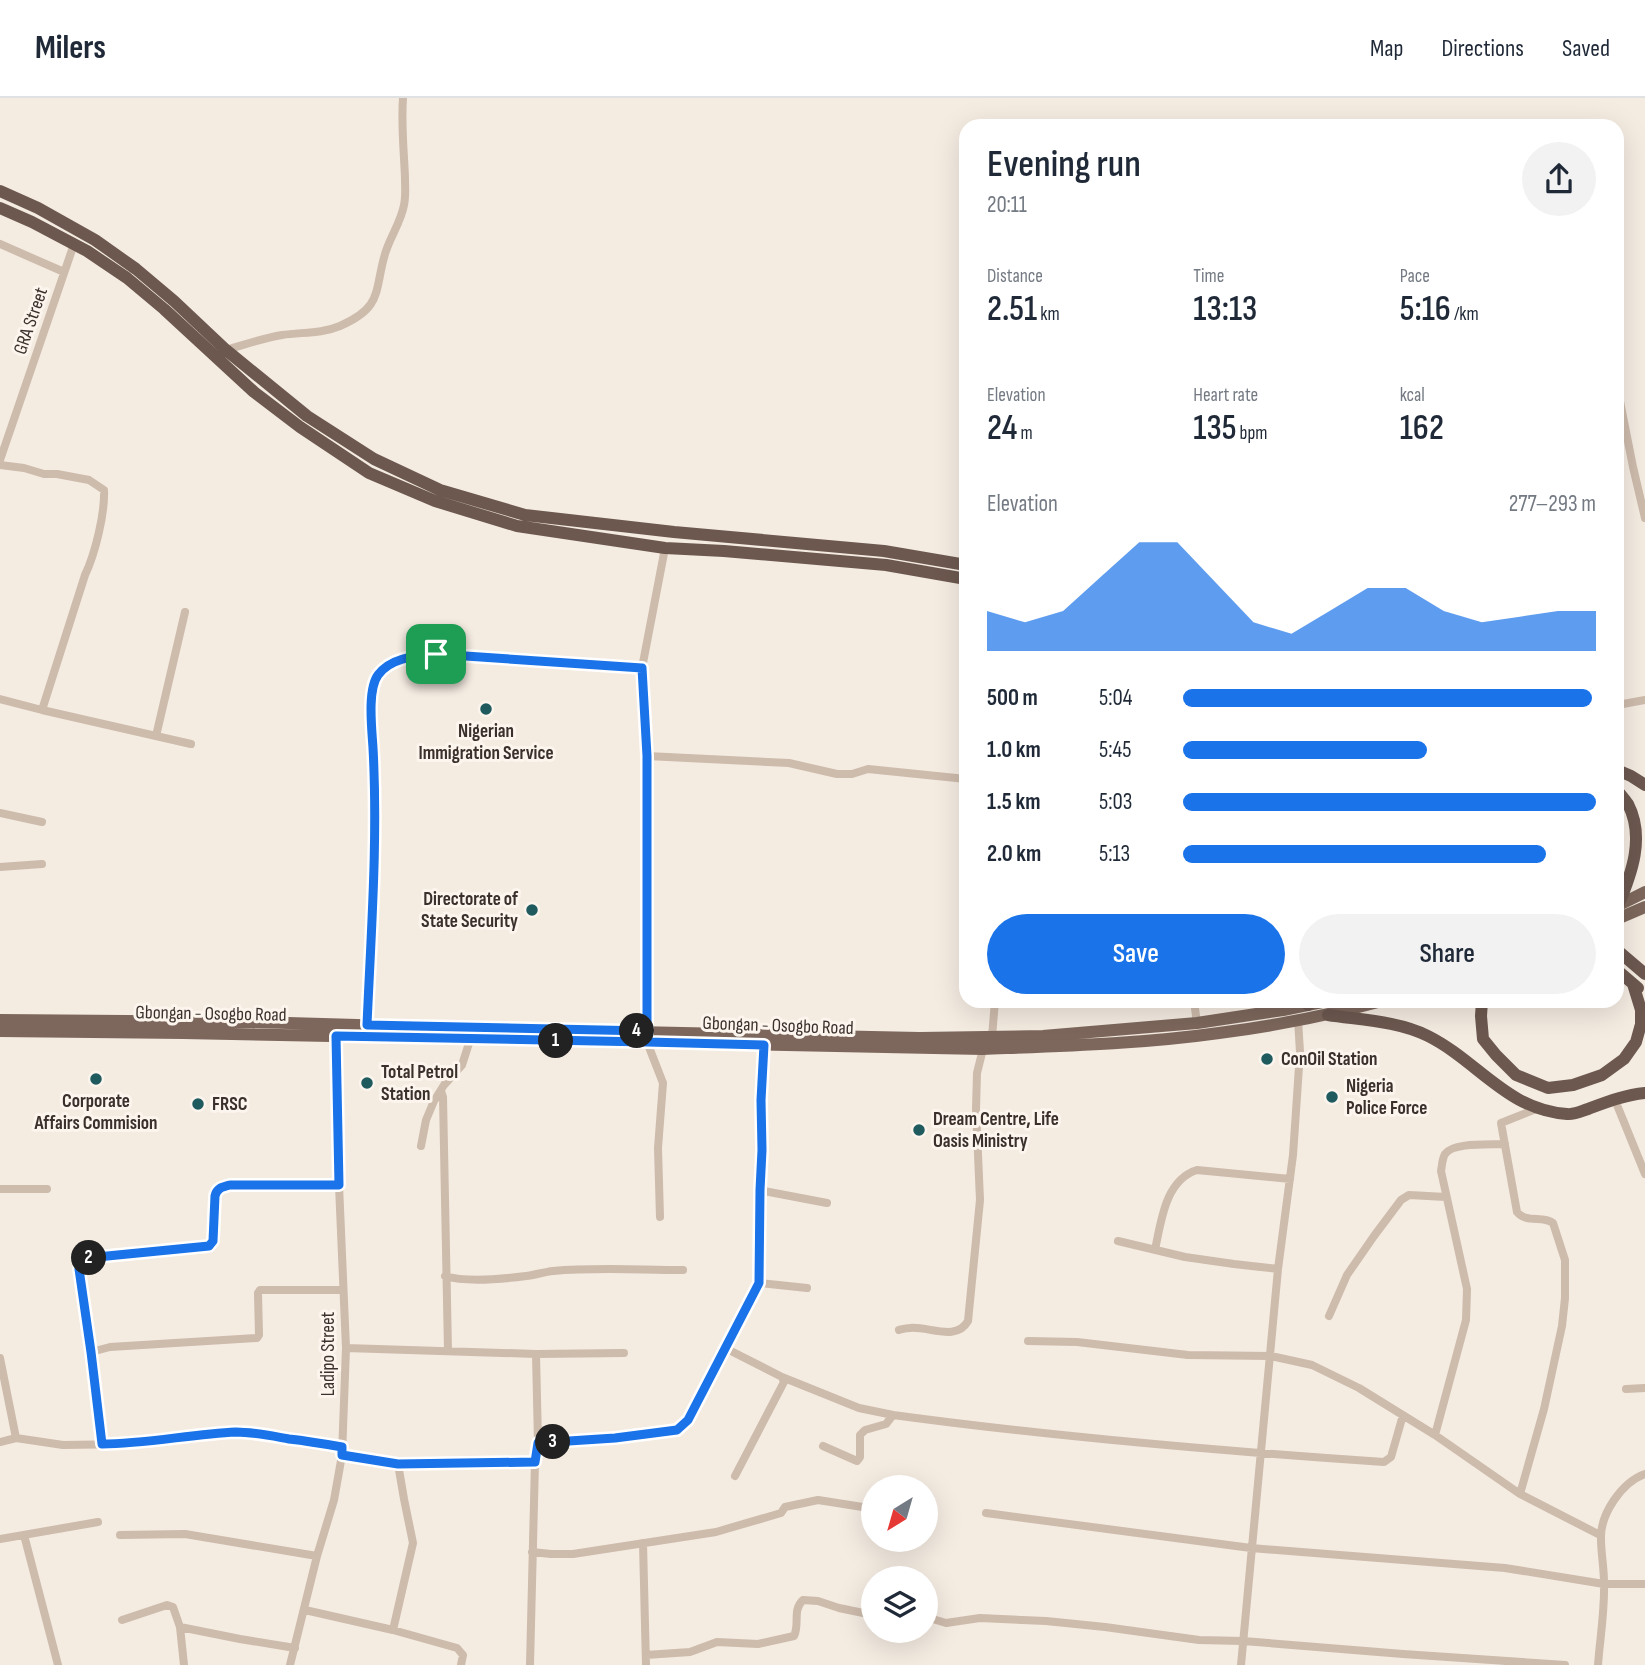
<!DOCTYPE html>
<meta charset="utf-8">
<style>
:root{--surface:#fff;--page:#f2f2f3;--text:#1f2937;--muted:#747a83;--line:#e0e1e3;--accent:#1a73e8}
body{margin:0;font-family:"Sofia Sans Condensed",sans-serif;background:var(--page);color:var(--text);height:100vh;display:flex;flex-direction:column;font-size:26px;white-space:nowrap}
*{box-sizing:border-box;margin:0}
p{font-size:23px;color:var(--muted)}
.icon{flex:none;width:38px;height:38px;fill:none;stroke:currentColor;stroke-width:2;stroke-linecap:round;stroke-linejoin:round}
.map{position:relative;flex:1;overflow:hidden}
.drawer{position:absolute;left:959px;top:21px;width:665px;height:889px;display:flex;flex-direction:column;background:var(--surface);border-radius:21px;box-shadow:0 7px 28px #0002}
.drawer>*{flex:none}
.needle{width:46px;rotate:217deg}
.fabs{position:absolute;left:861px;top:1377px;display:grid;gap:14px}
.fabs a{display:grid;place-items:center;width:77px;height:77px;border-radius:50%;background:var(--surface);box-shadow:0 7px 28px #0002;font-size:35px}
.pin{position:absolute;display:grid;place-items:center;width:60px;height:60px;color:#fff;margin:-30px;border-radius:14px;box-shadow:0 4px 10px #0006}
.km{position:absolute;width:35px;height:35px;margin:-18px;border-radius:50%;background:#222;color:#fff;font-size:19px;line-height:35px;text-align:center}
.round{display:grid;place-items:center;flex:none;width:74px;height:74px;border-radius:37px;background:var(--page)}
.overview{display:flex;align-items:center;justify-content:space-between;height:119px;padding:0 28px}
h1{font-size:38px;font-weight:600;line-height:52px}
.figures{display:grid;grid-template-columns:repeat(3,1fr);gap:10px;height:119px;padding:7px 28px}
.figures div{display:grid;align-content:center}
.figures b{font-size:35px;font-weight:600}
.figures small{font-size:19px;font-weight:400}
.figures p{font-size:19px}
.chart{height:196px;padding:14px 28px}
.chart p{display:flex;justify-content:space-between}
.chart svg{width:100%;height:126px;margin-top:7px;fill:var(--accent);opacity:.7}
.button{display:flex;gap:14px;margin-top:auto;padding:14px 28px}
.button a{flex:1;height:80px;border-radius:42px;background:var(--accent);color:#fff;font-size:28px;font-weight:600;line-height:80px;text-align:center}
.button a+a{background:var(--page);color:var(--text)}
ul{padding:0 28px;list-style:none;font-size:23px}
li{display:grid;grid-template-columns:112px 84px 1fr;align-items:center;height:52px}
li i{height:18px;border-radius:9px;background:var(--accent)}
header{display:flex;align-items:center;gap:42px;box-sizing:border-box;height:98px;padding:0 35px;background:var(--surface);border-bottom:2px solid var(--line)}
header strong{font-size:33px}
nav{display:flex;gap:38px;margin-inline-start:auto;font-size:24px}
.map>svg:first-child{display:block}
</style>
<header>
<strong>Milers</strong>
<nav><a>Map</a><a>Directions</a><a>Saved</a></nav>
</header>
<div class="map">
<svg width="1645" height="1567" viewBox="0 0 1645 1567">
<rect width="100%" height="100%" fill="#f4ebe1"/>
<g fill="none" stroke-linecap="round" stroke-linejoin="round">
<path stroke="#cdbbac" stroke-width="8" d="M0,146L64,174
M226,252C244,247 263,240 282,237C302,234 321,236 340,228C383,209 374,194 385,156C390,139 401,124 404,107C406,98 405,89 405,80C404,53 401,27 403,0
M1617,288L1633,369L1645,420
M0,362L74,146
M0,367L24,370L44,376H57L89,382L104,392C105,416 95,456 85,477L42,612
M0,601L42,612L191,646
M1617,604L1623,606L1645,602
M156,638L185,514
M647,658L789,665L837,676H852L868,671L966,681
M0,715L42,724
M0,769L42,766
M1194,903L1197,925
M367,927C371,835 378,742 373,650C372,632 367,592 378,577C391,559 417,558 436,556L642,570
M992,939L995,903
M441,993L443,999L448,1253
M1615,1002L1645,1076
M421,1048L426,1022L434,1003L444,987L462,967L470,942
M0,1091H47
M759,1092L827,1105
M660,1119L658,1050L663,985L647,944V658L642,570L665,450
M1118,1143L1185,1159L1234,1166L1278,1171
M1155,1152C1161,1124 1165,1082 1197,1072L1290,1081
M445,1178C468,1185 503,1181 526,1178C535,1177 544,1174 553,1173C596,1169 640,1172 683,1172
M759,1185L807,1190
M1329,1218L1347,1177L1374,1138L1401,1102L1409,1097L1446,1099
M899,1232C903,1231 906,1230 910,1230C929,1228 956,1244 968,1223L980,1102L976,1011L977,975L983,951
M1028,1243L1077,1244L1188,1257L1271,1258L1312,1267L1359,1290L1435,1337L1520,1396L1600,1437
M346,1250L536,1256L624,1255
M725,1250L782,1279L784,1284L735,1378
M91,1254L110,1249L257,1240L259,1237L258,1195L260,1192H343
M0,1260L16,1340
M782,1279L859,1310L893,1317
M1626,1291L1645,1290
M1435,1337L1466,1222L1467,1191L1441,1073C1442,1068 1442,1061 1445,1056C1453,1044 1490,1047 1505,1046
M0,1344L16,1340L63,1347L131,1346L164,1341L238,1334L270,1337L342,1349
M538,1345L615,1340L677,1332L683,1329L688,1322L759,1185V1092L762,1052L761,1002L764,947
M102,1346L79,1171L82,1165L87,1160L209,1148L213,1143L215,1098C217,1090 222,1089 230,1087H339
M823,1348L857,1363L860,1359V1337L865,1332L886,1326L893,1317C1056,1339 1219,1353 1384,1364L1391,1359L1403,1317
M342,1357L398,1366L535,1364
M1520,1396L1544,1311L1562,1228L1565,1200V1162L1553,1125C1542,1117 1527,1126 1517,1114L1501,1025L1536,1011
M986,1415L1251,1450L1505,1470L1604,1486H1645
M24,1437L58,1567
M120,1437L185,1436L317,1458
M0,1441L98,1424
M643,1445L646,1567
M532,1454L551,1456H573L716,1434L781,1415L785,1409L818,1402L869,1410
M305,1512L393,1532L457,1550L463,1557L461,1567
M926,1519L946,1525L980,1520L1046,1523L1105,1529L1199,1542L1243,1543L1403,1556L1565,1567
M122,1522L167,1507L173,1509L180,1529L184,1567
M180,1529L240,1541L295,1550
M393,1532L413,1445L404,1401L398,1366
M646,1557L690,1554L717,1544L758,1546L794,1538C800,1526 792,1512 803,1502L818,1503L839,1510L873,1517
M290,1567L317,1458L334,1402L342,1357L346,1250L339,1087L336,938
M530,1567L535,1364L538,1345L536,1256
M1241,1567L1278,1171L1293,1057L1300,954L1298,922
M1598,1567C1600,1540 1605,1512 1604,1484C1604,1470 1601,1455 1601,1441C1600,1416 1622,1384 1645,1376"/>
<path stroke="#7d675c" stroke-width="12" d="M1617,808L1645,794
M1617,821L1645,809
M0,922L251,924L494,931L920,940L1043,938L1197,925L1283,912L1327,903
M0,933L183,935L983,951C1062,948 1141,946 1219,935C1274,928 1329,917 1382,903"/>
<path stroke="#6c584f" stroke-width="12" d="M0,93L38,110L95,142L136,171L174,203L226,252L307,318L374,361L440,392L525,417L674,434L884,453L966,467
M0,110L32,124L87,153L127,180L164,211L254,294L300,329L369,375L435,403L517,428L665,450L724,453L886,467L966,481
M1617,672L1631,678L1645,687
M1617,693C1622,697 1624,701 1628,706C1645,739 1632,775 1618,808
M1617,852L1645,876
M1617,872L1638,890
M1482,903L1481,918L1483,941L1496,957L1516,977L1548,990L1573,987L1602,977L1624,961L1636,944L1641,926V912L1633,886
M1308,907L1312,903
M1328,917C1361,922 1398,923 1428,938C1478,963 1507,1012 1567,1016C1574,1017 1582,1013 1588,1011C1607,1004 1625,997 1645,995"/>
</g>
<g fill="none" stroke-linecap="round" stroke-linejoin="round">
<g stroke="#fff" stroke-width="14">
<path id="route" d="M436,556L642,570L647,658V944L336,938L339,1087H230C222,1089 217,1090 215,1098L213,1143L209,1148L87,1160L82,1165L79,1171L91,1254L102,1346C146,1346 191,1336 236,1334C253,1334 272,1338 289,1341C307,1343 325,1346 342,1349V1357L398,1366L535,1364L538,1345L615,1340L677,1332L688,1322L759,1185L760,1092L762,1052L761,1002L764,947L647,944V933L367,927C371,835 378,742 373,650C372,632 367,592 378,577C391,559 417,558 436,556"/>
</g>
<use href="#route" stroke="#1a73e8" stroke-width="9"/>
</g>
<g fill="#1f5a5e" stroke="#fbf5ee" stroke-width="2.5">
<circle cx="486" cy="611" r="7"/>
<circle cx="532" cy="812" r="7"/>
<circle cx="1267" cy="961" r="7"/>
<circle cx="96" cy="981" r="7"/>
<circle cx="367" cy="985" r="7"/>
<circle cx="1332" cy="999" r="7"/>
<circle cx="198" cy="1006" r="7"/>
<circle cx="919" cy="1032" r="7"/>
</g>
<g text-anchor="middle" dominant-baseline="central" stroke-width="6" stroke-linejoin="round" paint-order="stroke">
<g font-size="19" fill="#3b302b" stroke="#fbf5ee">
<text transform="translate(31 223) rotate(-71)">GRA Street</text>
<text transform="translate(211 916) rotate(1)">Gbongan - Osogbo Road</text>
<text transform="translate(778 928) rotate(2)">Gbongan - Osogbo Road</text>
<text transform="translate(328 1256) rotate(-90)">Ladipo Street</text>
</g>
<g font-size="19" font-weight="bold" fill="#3b302b" stroke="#fbf5ee" text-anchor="start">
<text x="486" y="633" text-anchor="middle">Nigerian<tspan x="486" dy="22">Immigration Service</tspan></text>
<text x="518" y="801" text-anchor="end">Directorate of<tspan x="518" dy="22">State Security</tspan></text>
<text x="1281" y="961">ConOil Station</text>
<text x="381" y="974">Total Petrol<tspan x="381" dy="22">Station</tspan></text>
<text x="1346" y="988">Nigeria<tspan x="1346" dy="22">Police Force</tspan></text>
<text x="96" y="1003" text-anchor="middle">Corporate<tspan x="96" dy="22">Affairs Commision</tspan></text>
<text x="212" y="1006">FRSC</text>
<text x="933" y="1021">Dream Centre, Life<tspan x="933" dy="22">Oasis Ministry</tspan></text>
</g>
</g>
</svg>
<div class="fabs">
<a><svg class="needle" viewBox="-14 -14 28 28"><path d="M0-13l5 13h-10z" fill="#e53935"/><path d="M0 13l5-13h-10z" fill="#747a83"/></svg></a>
<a><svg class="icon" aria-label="layers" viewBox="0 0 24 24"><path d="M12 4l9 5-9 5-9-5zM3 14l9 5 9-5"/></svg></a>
</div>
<div class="pin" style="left:436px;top:556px;background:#1e9e55"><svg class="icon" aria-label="arrive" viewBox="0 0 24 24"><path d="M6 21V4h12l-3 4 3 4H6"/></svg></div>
<b class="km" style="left:556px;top:943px">1</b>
<b class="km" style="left:89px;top:1160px">2</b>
<b class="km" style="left:553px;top:1344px">3</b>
<b class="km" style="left:637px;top:933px">4</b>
<section class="drawer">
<div class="overview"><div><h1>Evening run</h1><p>20:11</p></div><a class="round"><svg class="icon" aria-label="share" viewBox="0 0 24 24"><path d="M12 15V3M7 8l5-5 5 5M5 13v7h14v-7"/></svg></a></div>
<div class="figures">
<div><p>Distance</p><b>2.51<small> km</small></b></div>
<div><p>Time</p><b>13:13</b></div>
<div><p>Pace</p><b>5:16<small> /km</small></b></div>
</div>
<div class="figures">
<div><p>Elevation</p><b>24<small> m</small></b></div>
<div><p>Heart rate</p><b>135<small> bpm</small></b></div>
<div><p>kcal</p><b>162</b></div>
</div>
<div class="chart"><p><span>Elevation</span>277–293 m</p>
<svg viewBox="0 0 160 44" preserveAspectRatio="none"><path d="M0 44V30L10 34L20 30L30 18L40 6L50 6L60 20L70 34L80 38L90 30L100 22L110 22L120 30L130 34L140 32L150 30L160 30V44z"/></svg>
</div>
<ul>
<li><b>500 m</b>5:04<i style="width:99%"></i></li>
<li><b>1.0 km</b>5:45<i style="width:59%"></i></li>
<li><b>1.5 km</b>5:03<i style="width:100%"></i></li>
<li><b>2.0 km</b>5:13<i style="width:88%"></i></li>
</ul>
<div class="button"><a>Save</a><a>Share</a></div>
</section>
</div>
